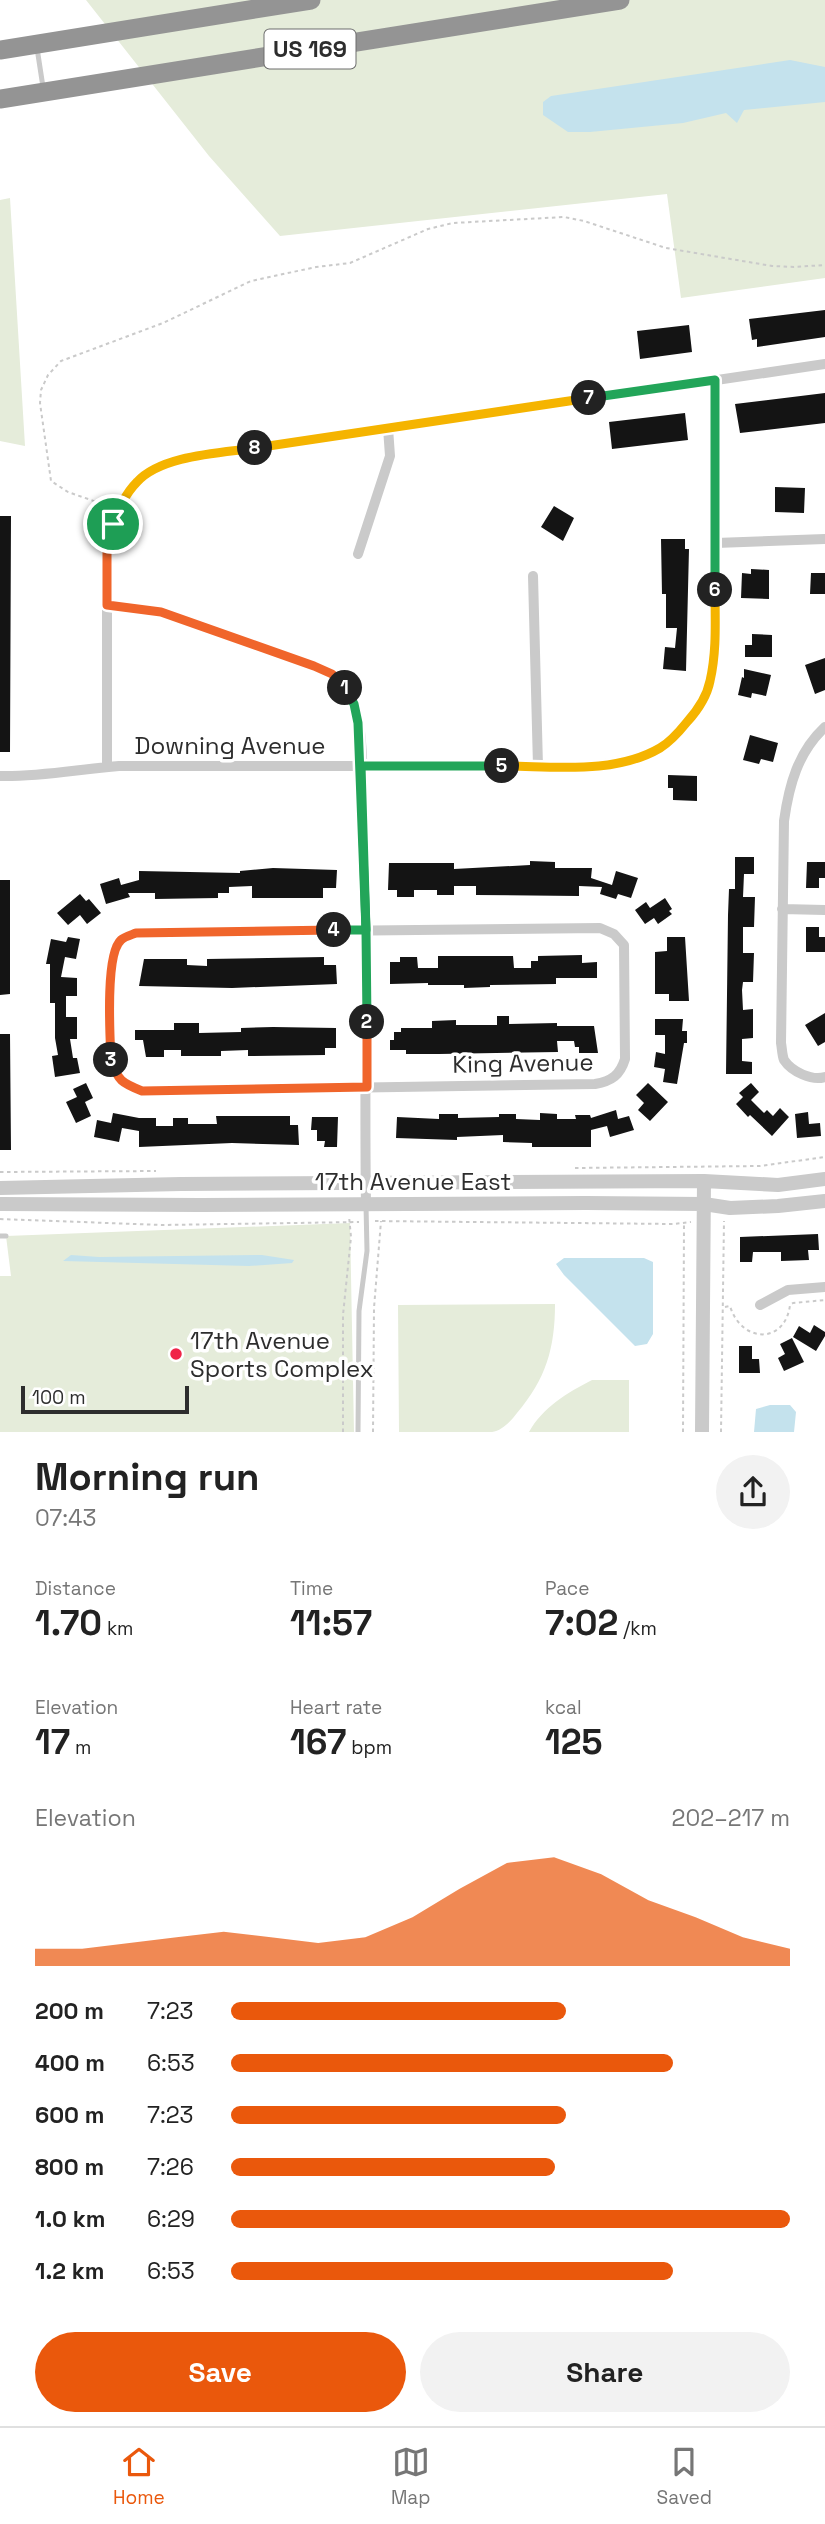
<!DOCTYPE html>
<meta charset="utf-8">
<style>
:root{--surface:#fff;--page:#f2f2f2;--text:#222;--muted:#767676;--line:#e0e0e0;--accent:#ea580c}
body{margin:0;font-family:"Space Grotesk",sans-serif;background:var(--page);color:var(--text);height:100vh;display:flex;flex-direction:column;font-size:26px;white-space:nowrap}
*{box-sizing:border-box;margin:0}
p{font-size:23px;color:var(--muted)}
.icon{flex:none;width:38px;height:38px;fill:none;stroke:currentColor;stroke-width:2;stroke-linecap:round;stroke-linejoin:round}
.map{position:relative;height:1432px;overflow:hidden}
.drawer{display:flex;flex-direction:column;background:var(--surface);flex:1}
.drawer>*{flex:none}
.scale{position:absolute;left:21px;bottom:18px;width:168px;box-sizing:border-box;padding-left:7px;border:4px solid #2d2d2d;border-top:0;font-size:19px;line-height:24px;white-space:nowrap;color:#2d2d2d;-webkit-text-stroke:5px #fff;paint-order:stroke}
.pin{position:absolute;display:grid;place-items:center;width:60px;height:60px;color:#fff;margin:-30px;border:4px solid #fff;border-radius:50%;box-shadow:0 2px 7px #0007}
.km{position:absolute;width:35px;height:35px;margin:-18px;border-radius:50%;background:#222;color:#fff;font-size:19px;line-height:35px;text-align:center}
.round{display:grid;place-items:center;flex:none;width:74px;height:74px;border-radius:37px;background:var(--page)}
.head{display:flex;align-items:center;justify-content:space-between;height:119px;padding:0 35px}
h1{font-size:38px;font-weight:700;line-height:52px}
.metrics{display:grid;grid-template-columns:repeat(3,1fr);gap:10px;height:119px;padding:7px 35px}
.metrics div{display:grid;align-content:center}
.metrics b{font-size:35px;font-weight:700}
.metrics small{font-size:19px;font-weight:400}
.metrics p{font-size:19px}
.chart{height:196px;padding:14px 35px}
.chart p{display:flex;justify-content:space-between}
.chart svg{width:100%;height:126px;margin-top:7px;fill:var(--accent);opacity:.7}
.cta{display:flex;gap:14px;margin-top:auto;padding:14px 35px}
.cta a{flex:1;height:80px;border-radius:42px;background:var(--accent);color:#fff;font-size:28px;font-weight:700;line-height:80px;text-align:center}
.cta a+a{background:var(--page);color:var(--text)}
ul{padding:0 35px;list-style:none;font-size:23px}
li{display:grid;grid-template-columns:112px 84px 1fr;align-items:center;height:52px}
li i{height:18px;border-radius:9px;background:var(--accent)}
.dock{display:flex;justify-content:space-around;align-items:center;height:98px;border-top:2px solid var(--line);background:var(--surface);font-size:19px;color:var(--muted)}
.dock a{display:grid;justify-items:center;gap:4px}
.dock .current{color:var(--accent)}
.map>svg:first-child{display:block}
</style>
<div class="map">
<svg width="825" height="1432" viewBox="0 0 825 1432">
<rect width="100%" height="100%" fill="#fff"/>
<path fill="#e5ecda" d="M86,0H825V278L681,298L667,194L280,236L209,156Z
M10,198L25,446L0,441V200Z
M350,1223L354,1432H0V1276H11L6,1236Z
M555,1304C555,1348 546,1379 517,1413C511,1421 502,1431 492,1432C465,1432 428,1432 399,1432L398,1305Z
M592,1380H629V1432H529C543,1407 567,1393 592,1380Z"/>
<path fill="#c4e2ed" d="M790,60L825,67V102L744,110L737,123L726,113L683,123L590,132H568L543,115V102L551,96Z
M71,1255L99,1257L262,1255L294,1260L292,1263L249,1266L63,1261Z
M564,1258H644L653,1262V1334L647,1344L635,1346L564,1275L556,1264Z
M770,1405H790L796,1412L794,1432H754L756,1409Z"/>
<path fill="#141414" d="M825,310V337L757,347V339L752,340L749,319Z
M689,325L692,352L640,359L637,331Z
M825,393V423L740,433L735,404Z
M685,413L688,440L612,449L609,422Z
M775,487L805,488L804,513L775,512Z
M554,506L574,518L563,541L541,527Z
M0,516H11L10,752H0Z
M661,539H685V549H689L686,671L663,669L665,647L675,648L677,628H666V594H662Z
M751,569L769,570V599L741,598L742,573L751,574Z
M811,573H825V594H810Z
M752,634L772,635V657H745V645H752Z
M825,658V690L815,694L805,665Z
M744,669L771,675L766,696L752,693L751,698L738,695L742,677L744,678Z
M750,735L778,743L773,762L761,759L759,764L743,760Z
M668,775L697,776V801L673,800V788H668Z
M735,857H754V874H744L743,897H755L754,927H743V953H754L753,982H743L742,990L743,1010L753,1009V1038L742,1039V1061L752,1062V1074H726L728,915L729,889H735Z
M530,861L555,862V868H592L591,878L612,885L616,871L638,878L631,898L618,894L616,899L600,894L602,887L579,886V896L476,895V886H454V895H437V890H414V897H397V890H388L389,863H454V869L530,865Z
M807,862H825V878H819V888H806Z
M273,868L337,870L336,888H323V898H252V886L229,887V893H218V898L155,899V893H128L130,897L106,904L100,884L119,878L121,885L139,880V871L240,873V871Z
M0,880H10V994L0,995Z
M80,894L86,901L89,899L101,913L87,924L80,915L68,925L57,913Z
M665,898L672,909L669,911L672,914L658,924L654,918L645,924L635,910L646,902L650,908Z
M806,927H819V937H825V952H806Z
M68,937L80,939L76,959L65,957L61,977L77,978V996H66V1017H77V1039H70L73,1058H77L80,1073L55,1077L52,1056L58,1055L55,1038V1003H50V964H46L51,939L66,942Z
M667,937H685L689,1001H669V994H655V952L667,951Z
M582,955V963L597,962V978H556V984L490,985V987L464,988V985H428V983L390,984V962H400V957H417L418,968H438V956H513L514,968H531V961H538V956Z
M324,957V965H336L337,984L232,988L139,986L144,959H187V965L207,966V959Z
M825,1013V1042L818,1046L805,1025Z
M497,1016H509V1024L557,1023V1026H594L598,1053H579V1047H575L574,1041H557L558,1052L439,1054H406V1050H390V1040H394V1032H401V1028H432V1021L456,1020V1025H497Z
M655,1019H683L682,1031H687V1043H684L677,1084L663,1082L665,1069L654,1067L656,1052L665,1054V1035H655Z
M174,1023H199V1033L241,1032V1028L273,1027L336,1028V1048H325V1055L248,1056V1050L221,1051V1056H181V1050H164V1057H146L143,1040H135V1030H174Z
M0,1034H10L11,1150H0Z
M86,1083L93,1098L85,1102L91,1116L76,1123L66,1102L77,1097L73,1089Z
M648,1083L668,1102L650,1121L638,1110L644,1103L636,1095Z
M751,1083L759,1092L751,1100L764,1113L767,1110L773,1116L780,1108L789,1117L772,1136L750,1115L748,1117L736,1104L743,1097L739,1093Z
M616,1110L618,1119L629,1116L634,1130L610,1137L607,1126L591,1130V1147H532V1143L503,1142V1135L457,1137V1140L396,1138L397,1117L439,1119V1114H458V1118L499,1117V1114H516V1119L540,1120V1113L557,1114V1119H576L575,1115H590L591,1118Z
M808,1112L809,1124L820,1123L821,1136L797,1138L795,1114Z
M113,1113L139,1118H156V1126H173V1118H188V1124H217L216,1116H290V1125H298L299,1145L232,1143L139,1147V1131L122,1128L119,1142L94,1137L97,1120L111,1123Z
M312,1117H338L337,1147H324L325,1141H317V1130H311Z
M818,1234L819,1250H808L809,1260L781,1261V1252H753L752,1262H740V1237Z
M814,1325L825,1332V1336L816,1351L793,1337L799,1326L810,1333Z
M792,1338L804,1362L784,1371L778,1358L785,1354L780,1344Z
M739,1346H752V1359H759L760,1373H739Z"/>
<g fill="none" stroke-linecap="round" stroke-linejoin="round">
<path stroke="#cacaca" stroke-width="2" stroke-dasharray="3.5 3.5" stroke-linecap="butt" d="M108,506L68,492L51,481L40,403L41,390L48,375L61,361L163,323L251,281L316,267L350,263L428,229L453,223L564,217L584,221L666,248L772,266L794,267L825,265
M575,1168L760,1166L825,1157
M0,1172L156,1171
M0,1219L162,1225L359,1222
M375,1221L673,1224L691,1222
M725,1307L730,1306C741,1343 785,1345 790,1305L793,1303L825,1300
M343,1432V1315L351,1237L349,1216
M373,1432L374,1308L381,1221
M683,1432L684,1224
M721,1432L724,1221"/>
<path stroke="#cacaca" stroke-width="5" d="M37,48L43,87
M0,1236H6
M358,1432L359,1311L367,1251L366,1205"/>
<path stroke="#cacaca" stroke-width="10" d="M716,543L825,539
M358,554L390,456L388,428
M533,576L538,766
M107,605L161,612L314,666C332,674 348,685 355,705C365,738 362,797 363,832C368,956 364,1080 366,1204
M825,727C798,752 789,785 784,821L781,1043C782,1048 782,1055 784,1060C792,1072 812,1081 825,1077
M107,767V539L128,492L139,479L158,468L184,459L825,364
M0,776C41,777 79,769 119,766H587C634,762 667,753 694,712C700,703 707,694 710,683C714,668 714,651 715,635V380
M782,909L825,910
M600,928L614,934L624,945L625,1059C620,1075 612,1081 595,1084L142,1091C122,1083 118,1081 111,1060C111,1036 105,955 121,940C124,937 131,935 136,933Z
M760,1305L788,1290L825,1287"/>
<path stroke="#cacaca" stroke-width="14" d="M0,1188L181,1184L704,1181L778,1185L825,1179
M0,1204L200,1205L586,1203L704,1204L730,1208L778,1206L825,1201
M702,1432L704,1181"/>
<path stroke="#949494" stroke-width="19" d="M0,50L311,0
M0,99L620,0"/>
</g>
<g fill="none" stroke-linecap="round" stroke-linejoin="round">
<g stroke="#fff" stroke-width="14">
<path id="split-1" d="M113,524L107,539V605L161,612L314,666L332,674L345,688"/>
</g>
<g stroke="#fff" stroke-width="14">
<path id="split-2" d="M345,688L354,704L358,723L366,930L367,1022"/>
</g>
<g stroke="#fff" stroke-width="14">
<path id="split-3" d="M111,1060C118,1081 122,1083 142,1091L367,1087V1022"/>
</g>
<g stroke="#fff" stroke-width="14">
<path id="split-4" d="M111,1060C110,1037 105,954 121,940C124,937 131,935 136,933L334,930"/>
</g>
<g stroke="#fff" stroke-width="14">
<path id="split-5" d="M334,930H366L361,766H502"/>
</g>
<g stroke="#fff" stroke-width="14">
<path id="split-6" d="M502,766C553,766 614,775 660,748C670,742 679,732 687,722C697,711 707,696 710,681C717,651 715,620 715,590"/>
</g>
<g stroke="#fff" stroke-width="14">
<path id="split-7" d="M589,398L715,380V590"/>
</g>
<g stroke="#fff" stroke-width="14">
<path id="split-8" d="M255,448L589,398"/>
</g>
<g stroke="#fff" stroke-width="14">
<path id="split-9" d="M113,524C119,509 125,494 137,482C161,455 221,453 255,448"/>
</g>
<use href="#split-1" stroke="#f0652b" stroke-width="9"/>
<use href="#split-2" stroke="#22a559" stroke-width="9"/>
<use href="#split-3" stroke="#f0652b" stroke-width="9"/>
<use href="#split-4" stroke="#f0652b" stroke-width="9"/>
<use href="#split-5" stroke="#22a559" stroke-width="9"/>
<use href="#split-6" stroke="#f5b400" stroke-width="9"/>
<use href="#split-7" stroke="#22a559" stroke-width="9"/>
<use href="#split-8" stroke="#f5b400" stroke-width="9"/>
<use href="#split-9" stroke="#f5b400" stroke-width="9"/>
</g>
<circle fill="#f02448" stroke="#fff" stroke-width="2.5" cx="176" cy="1354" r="7"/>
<g text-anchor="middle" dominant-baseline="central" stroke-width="7" stroke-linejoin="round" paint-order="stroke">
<rect fill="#fff" stroke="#6c6c6c" stroke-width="2" x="264.5" y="29.5" width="91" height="39" rx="5"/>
<g font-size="23" font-weight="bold" fill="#2d2d2d">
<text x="310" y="49">US 169</text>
</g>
<g font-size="24" fill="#2d2d2d" stroke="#fff">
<text x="230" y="745">Downing Avenue</text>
<text transform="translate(523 1063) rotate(-1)">King Avenue</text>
<text x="413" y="1181">17th Avenue East</text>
</g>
<g font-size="24" fill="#2d2d2d" stroke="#fff" text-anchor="start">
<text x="190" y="1340">17th Avenue<tspan x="190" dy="28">Sports Complex</tspan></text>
</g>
</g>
</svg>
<div class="scale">100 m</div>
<div class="pin" style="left:113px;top:524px;background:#1e9e55"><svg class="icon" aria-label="arrive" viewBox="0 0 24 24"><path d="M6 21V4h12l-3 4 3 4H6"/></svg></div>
<b class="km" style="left:345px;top:688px">1</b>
<b class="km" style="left:367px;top:1022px">2</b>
<b class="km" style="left:111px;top:1060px">3</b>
<b class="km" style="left:334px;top:930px">4</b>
<b class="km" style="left:502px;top:766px">5</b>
<b class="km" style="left:715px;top:590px">6</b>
<b class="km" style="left:589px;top:398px">7</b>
<b class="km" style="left:255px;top:448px">8</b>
</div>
<section class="drawer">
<div class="head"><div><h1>Morning run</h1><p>07:43</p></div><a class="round"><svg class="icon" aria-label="share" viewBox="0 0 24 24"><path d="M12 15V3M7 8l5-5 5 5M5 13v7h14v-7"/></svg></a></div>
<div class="metrics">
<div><p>Distance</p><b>1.70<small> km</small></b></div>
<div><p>Time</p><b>11:57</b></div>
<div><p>Pace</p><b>7:02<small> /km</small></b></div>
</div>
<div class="metrics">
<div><p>Elevation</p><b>17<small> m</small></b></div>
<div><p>Heart rate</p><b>167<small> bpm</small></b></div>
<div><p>kcal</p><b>125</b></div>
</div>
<div class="chart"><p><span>Elevation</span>202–217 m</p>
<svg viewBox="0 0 160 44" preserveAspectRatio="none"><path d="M0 44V38L10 38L20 36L30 34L40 32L50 34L60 36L70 34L80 27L90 17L100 8L110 6L120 12L130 21L140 27L150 34L160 38V44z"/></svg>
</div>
<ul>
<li><b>200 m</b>7:23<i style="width:60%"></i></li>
<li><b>400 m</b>6:53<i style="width:79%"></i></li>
<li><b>600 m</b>7:23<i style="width:60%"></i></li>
<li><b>800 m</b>7:26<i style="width:58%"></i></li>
<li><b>1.0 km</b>6:29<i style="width:100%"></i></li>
<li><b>1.2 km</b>6:53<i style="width:79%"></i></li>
</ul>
<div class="cta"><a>Save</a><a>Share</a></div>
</section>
<nav class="dock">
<a class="current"><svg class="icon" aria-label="home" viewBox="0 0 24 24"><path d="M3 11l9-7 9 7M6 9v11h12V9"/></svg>Home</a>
<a><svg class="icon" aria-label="map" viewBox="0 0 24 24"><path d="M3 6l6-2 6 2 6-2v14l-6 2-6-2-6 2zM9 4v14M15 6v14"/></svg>Map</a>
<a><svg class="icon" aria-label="saved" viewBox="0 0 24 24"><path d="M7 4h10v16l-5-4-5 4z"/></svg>Saved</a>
</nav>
